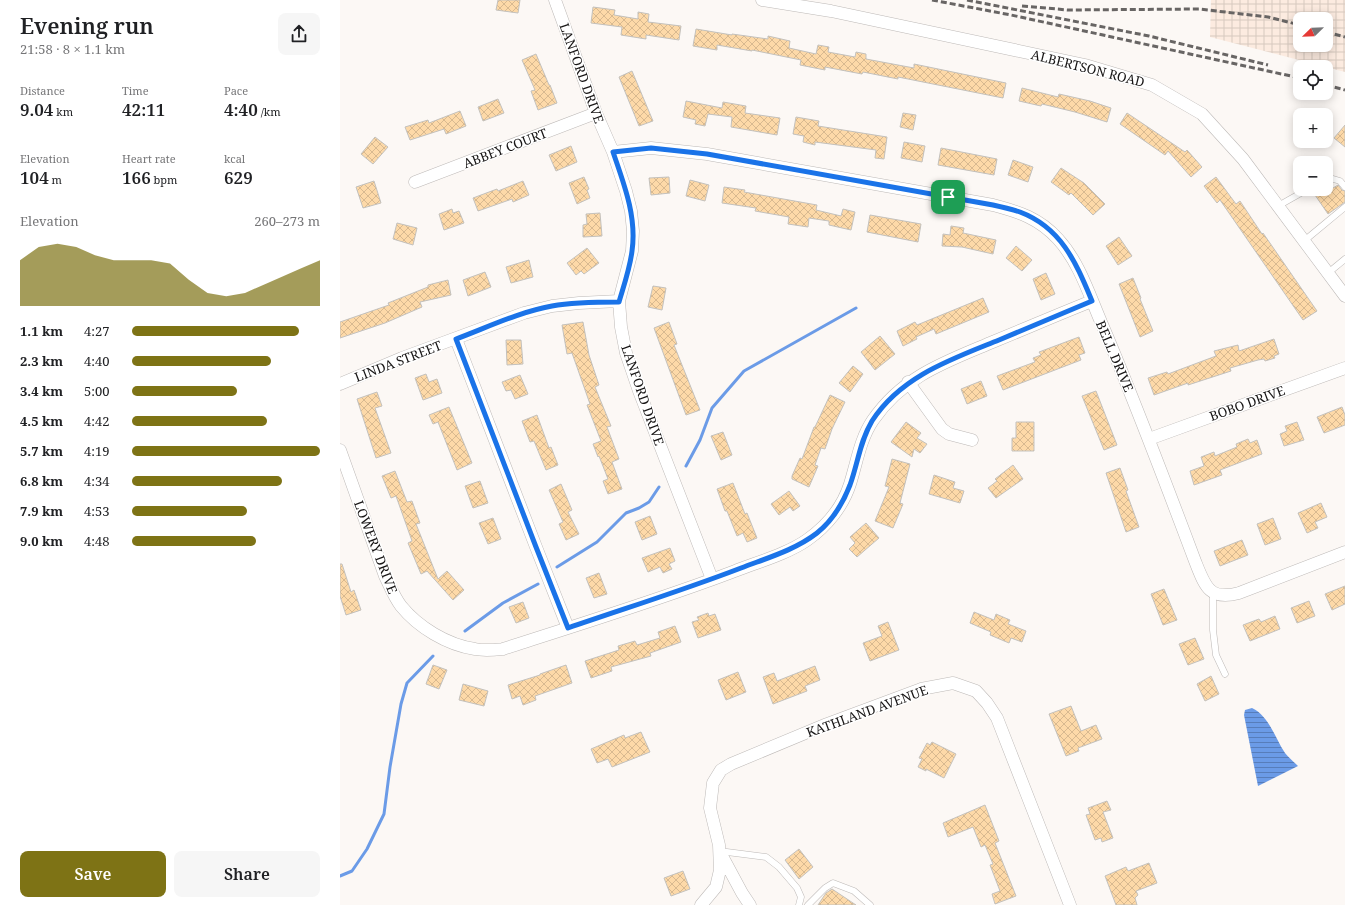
<!DOCTYPE html>
<meta charset="utf-8">
<style>
:root{--surface:#fff;--page:#f6f6f6;--text:#202124;--muted:#757577;--accent:#7e7315}
body{margin:0;font-family:"Noto Serif",serif;background:var(--page);color:var(--text);height:100vh;display:flex;flex-direction:column;font-size:15px;white-space:nowrap}
*{box-sizing:border-box;margin:0}
p{font-size:13px;color:var(--muted)}
.icon{flex:none;width:22px;height:22px;fill:none;stroke:currentColor;stroke-width:2;stroke-linecap:round;stroke-linejoin:round}
.map{position:relative;flex:1;overflow:hidden}
.sheet{display:flex;flex-direction:column;background:var(--surface);width:340px}
.sheet>*{flex:none}
.needle{width:26px;rotate:247deg}
.buttons{position:absolute;left:953px;top:12px;display:grid;gap:8px}
.buttons a{display:grid;place-items:center;width:40px;height:40px;border-radius:8px;background:var(--surface);box-shadow:0 2px 10px #0003;font-size:20px}
.pin{position:absolute;display:grid;place-items:center;width:34px;height:34px;color:#fff;margin:-17px;border-radius:8px;box-shadow:0 2px 6px #0006}
.round{display:grid;place-items:center;flex:none;width:42px;height:42px;border-radius:8px;background:var(--page)}
.overview{display:flex;align-items:center;justify-content:space-between;height:68px;padding:0 20px}
h1{font-size:22px;font-weight:600;line-height:30px}
.stats{display:grid;grid-template-columns:repeat(3,1fr);gap:6px;height:68px;padding:4px 20px}
.stats div{display:grid;align-content:center}
.stats b{font-size:17px;font-weight:600}
.stats small{font-size:11px;font-weight:400}
.stats p{font-size:11px}
.chart{height:112px;padding:8px 20px}
.chart p{display:flex;justify-content:space-between}
.chart svg{width:100%;height:72px;margin-top:4px;fill:var(--accent);opacity:.7}
.cta{display:flex;gap:8px;margin-top:auto;padding:8px 20px}
.cta a{flex:1;height:46px;border-radius:8px;background:var(--accent);color:#fff;font-size:16px;font-weight:600;line-height:46px;text-align:center}
.cta a+a{background:var(--page);color:var(--text)}
ul{padding:0 20px;list-style:none;font-size:13px}
li{display:grid;grid-template-columns:64px 48px 1fr;align-items:center;height:30px}
li i{height:10px;border-radius:5px;background:var(--accent)}
main{display:flex;flex:1;min-height:0}
.map>svg:first-child{display:block}
</style>
<main>
<section class="sheet">
<div class="overview"><div><h1>Evening run</h1><p>21:58 · 8 × 1.1 km</p></div><a class="round"><svg class="icon" aria-label="share" viewBox="0 0 24 24"><path d="M12 15V3M7 8l5-5 5 5M5 13v7h14v-7"/></svg></a></div>
<div class="stats">
<div><p>Distance</p><b>9.04<small> km</small></b></div>
<div><p>Time</p><b>42:11</b></div>
<div><p>Pace</p><b>4:40<small> /km</small></b></div>
</div>
<div class="stats">
<div><p>Elevation</p><b>104<small> m</small></b></div>
<div><p>Heart rate</p><b>166<small> bpm</small></b></div>
<div><p>kcal</p><b>629</b></div>
</div>
<div class="chart"><p><span>Elevation</span>260–273 m</p>
<svg viewBox="0 0 160 44" preserveAspectRatio="none"><path d="M0 44V16L10 8L20 6L30 8L40 13L50 16L60 16L70 16L80 18L90 28L100 36L110 38L120 36L130 31L140 26L150 21L160 16V44z"/></svg>
</div>
<ul>
<li><b>1.1 km</b>4:27<i style="width:89%"></i></li>
<li><b>2.3 km</b>4:40<i style="width:74%"></i></li>
<li><b>3.4 km</b>5:00<i style="width:56%"></i></li>
<li><b>4.5 km</b>4:42<i style="width:72%"></i></li>
<li><b>5.7 km</b>4:19<i style="width:100%"></i></li>
<li><b>6.8 km</b>4:34<i style="width:80%"></i></li>
<li><b>7.9 km</b>4:53<i style="width:61%"></i></li>
<li><b>9.0 km</b>4:48<i style="width:66%"></i></li>
</ul>
<div class="cta"><a>Save</a><a>Share</a></div>
</section>
<div class="map">
<svg width="1005" height="905" viewBox="0 0 1005 905">
<defs>
<pattern id="industrial-grid" width="8" height="8" patternUnits="userSpaceOnUse"><rect width="8" height="8" fill="#fcebe0"/><path d="M0 4h8M4 0v8" fill="none" stroke="#d7c9bf"/></pattern>
<pattern id="water-rules" width="6" height="5" patternUnits="userSpaceOnUse"><rect width="6" height="5" fill="#6b9be7"/><path d="M0 2.5h6" fill="none" stroke="#577dba"/></pattern>
<pattern id="building-cross-hatch" width="8" height="8" patternUnits="userSpaceOnUse"><rect width="8" height="8" fill="#fdd9a8"/><path d="M0 0l8 8M0 8l8-8" fill="none" stroke="#d8b990"/></pattern>
</defs>
<rect width="100%" height="100%" fill="#fcf8f5"/>
<path fill="url(#industrial-grid)" fill-rule="evenodd" d="M871,0H1005V72L870,37ZM960,19H986V45H960Z"/>
<path fill="url(#water-rules)" d="M912,708C929,716 935,738 945,753C949,758 954,762 958,766L918,786L904,715L905,710Z"/>
<g fill="none" stroke-linecap="round" stroke-linejoin="round">
<path stroke="#6b9be7" stroke-width="3" d="M346,466L360,440L372,408L404,371L516,308
M217,567L257,542L286,513L299,508L309,502L319,487
M125,631L163,603L198,584
M0,876L12,871L27,849L44,814L50,767L61,704L67,683L93,656"/>
</g>
<path fill="url(#building-cross-hatch)" stroke="#c3c1bd" d="M158,0H180L178,13L156,10Z
M253,7L275,10L274,15L298,19V12L309,14L308,22L341,26L339,40L306,35V39L281,35L282,27L251,23Z
M356,29L392,35V34L428,39V36L450,41L449,48L476,54L478,45L489,47L488,52L515,57L516,52L526,54V59L574,68V64L666,83L663,98L558,77V79L523,72L522,74L485,67V70L460,65L461,60L412,50V51L377,45V50L353,46Z
M196,54L209,85H210L217,103L198,110L191,91L195,90L182,60Z
M292,71L313,121L299,126L279,77Z
M682,88L718,97L719,94L750,101L771,108L767,122L735,112L702,104L701,106L679,101Z
M158,99L164,113L143,121L138,107Z
M346,101L382,108L383,102L406,106L405,113L440,118L437,135L391,127L392,117L368,114L365,126L355,124L356,120L343,117Z
M120,111L126,126L106,134L104,129L70,140L65,127L88,120L89,123Z
M563,113L576,115L573,130L560,127Z
M787,113L845,152L847,150L862,167L851,177L828,151L825,155L780,124Z
M456,117L479,121L478,126L547,137L544,159L535,158L536,150L475,142V145L463,142L464,136L453,134Z
M1005,125V147L994,138Z
M35,137L48,147L33,164L21,154Z
M564,142L585,146L582,162L561,158Z
M231,146L237,162L216,171L209,155Z
M601,148L657,159L654,175L598,165Z
M673,160L693,167L688,182L668,175Z
M721,168L744,183L765,204L753,215L731,193L729,195L711,182Z
M244,177L249,189L247,190L250,198L237,204L229,183Z
M329,177L330,193L311,195L309,178Z
M876,177L896,204L900,201L922,234L923,233L977,311L963,320L880,200L877,203L864,186Z
M350,180L369,185L365,201L346,196Z
M34,181L41,203L23,208L16,187Z
M183,181L189,195L173,202L172,199L138,211L133,198L157,189L158,191Z
M989,184L993,188L998,185L1002,190L1005,191V202L988,214L975,195L983,189H986V186Z
M384,187L405,190L404,192L477,205L476,210L501,216L503,209L515,212L511,230L489,225V221L469,218L468,227L448,224L449,217L415,211L416,208L382,203Z
M112,209L113,213L119,211L124,223L104,230L99,214Z
M260,213L262,236L243,237V225L247,224L246,214Z
M530,215L581,224L578,242L527,232Z
M57,223L77,228L73,245L53,239Z
M611,226L624,228L623,233L656,240L653,254L622,247L602,246L603,234L610,235Z
M779,237L792,256L778,265L766,246Z
M676,246L692,260L682,271L666,258Z
M247,248L259,263L244,274L241,271L236,275L227,263Z
M189,260L193,277L171,283L166,267Z
M145,272L151,287L128,296L123,280Z
M706,273L715,294L701,300L693,279Z
M793,278L801,298L800,299L813,331L800,337L779,284Z
M108,280L111,295L80,302L82,307L45,323L0,338V322L49,305L48,303L88,287V285Z
M313,286L326,288L322,310L308,307Z
M643,298L649,312L596,334L594,329L576,337L577,339L563,346L557,331L575,322L577,325Z
M243,322L249,355L259,385L255,387L271,426L267,427L279,459L272,462L282,489L268,494L263,481L268,479L259,456L258,457L253,444L261,441L247,405L250,404L232,353L227,354L222,325Z
M329,322L337,344L334,345L360,410L346,415L314,328Z
M540,336L555,354L535,370L521,352Z
M739,337L745,353L739,355L741,360L663,390L657,376L695,362L693,358L701,355L699,352Z
M934,339L939,354L934,356L935,358L925,361L924,359L918,360L890,368L891,371L848,385V383L814,395L808,378L827,372L828,374L876,356L874,351L898,345L899,351Z
M166,340H181L183,364L167,365Z
M513,366L523,374L510,392L499,383Z
M86,374L89,382L97,379L102,393L83,400L75,378Z
M180,375L188,394L175,399L171,390L166,391L162,382Z
M641,381L647,396L627,404L621,389Z
M756,391L777,445L764,450L742,396Z
M37,392L42,406L35,408L51,453L36,458L17,399Z
M490,395L505,402L492,429L485,449L481,448L475,465L478,466L469,487L452,479V476L460,458L462,459L474,427H475Z
M109,407L132,463L117,470L98,422L93,424L89,415Z
M1002,407L1005,415V425L984,433L977,417Z
M197,415L209,448L211,447L218,465L206,470L194,441L190,442L182,421Z
M566,422L581,433L577,438L587,444L580,453L574,449L572,457L551,442Z
M676,422H694V451H672V438H676Z
M957,422L964,440L944,446L940,434L947,431L945,426Z
M383,432L392,455L381,460L371,436Z
M908,439L910,443L917,440L922,454L880,470L882,475L854,485L850,471L864,466L861,457L874,452L875,456L897,447L896,444Z
M552,459L570,464L560,503L563,504L553,528L535,521L549,487L545,486Z
M673,465L683,479L656,498L648,488L657,481L655,479Z
M780,468L788,490L786,491L799,527L786,532L766,473Z
M55,471L67,502L72,501L80,523L76,524L98,579L107,571L124,590L113,600L87,571L81,574L68,543L72,541L56,496L51,498L42,476Z
M594,475L615,482L613,488L624,491L620,503L589,494Z
M140,481L148,503L133,508L125,486Z
M393,483L405,514L407,513L417,538L407,542L403,533L397,536L387,511H385L377,489Z
M221,484L232,510L228,512L239,534L226,540L219,524L223,522L209,490Z
M449,491L460,506L453,511L450,507L439,515L431,504Z
M981,503L987,517L975,522L978,528L967,533L958,513Z
M310,516L317,534L302,540L295,522Z
M153,518L161,539L148,544L139,523Z
M933,518L941,539L925,545L917,524Z
M526,523L539,538L517,557L509,549L515,543L510,537Z
M902,540L908,555L880,566L874,551Z
M330,548L335,561L329,564L332,569L323,573L320,567L308,572L302,558Z
M0,564H2L11,592L14,590L21,610L6,615L0,596Z
M259,573L267,594L254,598L246,578Z
M1005,586V604L992,610L985,594Z
M824,589L837,620L823,625L811,594Z
M969,601L975,616L957,623L951,608Z
M183,602L189,618L176,623L169,607Z
M634,612L654,620L656,614L670,620L668,624L686,631L682,642L671,638L669,643L650,635L651,632L630,623Z
M368,613L369,616L375,614L381,630L358,638L352,622L359,620L357,617Z
M935,616L940,629L910,641L903,625L919,619L921,622Z
M548,622L559,650L530,661L523,643L542,636L538,626Z
M335,626L341,642L310,653L311,656L271,667L272,671L251,678L245,661L279,650L278,646L295,641L297,645L320,638L318,632Z
M855,638L864,659L848,665L839,644Z
M93,665L107,670L99,689L86,684Z
M226,665L232,683L195,696L196,700L183,705L180,696L172,699L168,685L200,675V674Z
M475,666L480,680L465,686L467,691L433,704L423,677L434,673L437,681Z
M398,672L406,692L386,700L378,680Z
M871,676L879,694L865,701L857,684Z
M123,684L148,691L144,706L119,700Z
M731,706L741,731L756,725L762,739L738,748L739,751L726,756L709,714Z
M301,732L310,752L272,767L268,759L257,763L251,749L284,735L285,738Z
M592,742L616,754L604,778L586,769V771L578,767L582,759L579,758L587,743L590,745Z
M767,801L771,810L763,812L773,838L762,842L761,838L755,840L746,815L750,814L748,808Z
M645,805L659,841L655,843L676,896L655,904L652,894L660,891L650,865L653,864L645,845L641,847L633,827L608,837L603,823Z
M459,849L473,867L459,879L445,860Z
M809,863L817,883L796,891L798,895L795,898L797,905H776L765,876L786,867L788,871Z
M343,871L350,889L331,896L324,878Z
M492,889L516,905H478L486,893Z"/>
<g fill="none" stroke-linecap="round" stroke-linejoin="round">
<g stroke="#bdb9b7" stroke-width="7">
<path id="lane" d="M986,180L990,178L1000,181L1005,187
M938,206L968,189
M964,241L1005,207
M988,273L1005,259
M873,593V630L876,655L885,674
M379,851L426,857L439,867L457,888L461,897L459,905
M468,905L485,888L493,883L514,891L530,905"/>
</g>
<g stroke="#bdb9b7" stroke-width="13">
<path id="street" d="M215,0L256,113L273,152L286,191L291,211L293,231L292,251L279,301L281,327L286,353L299,391L372,579
M422,0L491,11L745,65L812,85L862,114L903,159L1005,296
M273,152L311,148L367,154L653,205C679,212 699,218 718,239C739,262 749,294 761,322C795,401 825,481 855,561C865,586 869,601 899,593L1005,552
M75,182L256,113
M116,339L196,547L228,628
M568,382L602,429L609,434L632,440
M0,384L62,358L184,313L212,306L239,303L279,301
M809,439L1005,368
M0,450L45,576C50,586 54,597 61,606C78,627 107,645 135,649C144,651 153,650 163,649C240,624 319,600 395,571C418,562 447,554 467,540C487,526 503,506 510,484C517,462 520,439 533,420C564,375 608,361 655,341C687,328 719,314 752,301
M381,854L402,893L410,905
M361,905L376,887L380,870L379,845L370,808L373,783L381,770L391,764L487,724L581,689L613,683L636,691L647,703L657,718L730,905"/>
</g>
<use href="#lane" stroke="#fff" stroke-width="6"/>
<use href="#street" stroke="#fff" stroke-width="12"/>
<path stroke="#686564" stroke-width="3" stroke-dasharray="6 3" stroke-linecap="butt" d="M592,0L671,15L960,78
M627,0L809,36L928,65
M682,6L728,10L859,9L928,17L960,25
M986,32L1005,37
M986,85L1005,90"/>
</g>
<g fill="none" stroke-linecap="round" stroke-linejoin="round">
<g stroke="#fff" stroke-width="8">
<path id="route" d="M311,148L367,154L653,205C662,207 671,209 680,212C722,228 736,263 752,301C721,314 690,327 659,340C612,359 561,376 532,421C520,441 518,463 510,485C503,503 492,521 477,533C455,550 427,558 401,568C344,590 286,608 228,628L196,547L116,339C148,327 179,312 212,306C234,302 257,302 279,302C284,285 290,268 292,251C297,217 284,184 273,152Z"/>
</g>
<use href="#route" stroke="#1a73e8" stroke-width="5"/>
</g>
<g text-anchor="middle" dominant-baseline="central" stroke-width="3" stroke-linejoin="round" paint-order="stroke">
<g font-size="13" fill="#171515" stroke="#fff">
<text transform="translate(748 68) rotate(14)">ALBERTSON ROAD</text>
<text transform="translate(242 73) rotate(70)">LANFORD DRIVE</text>
<text transform="translate(165 148) rotate(-21)">ABBEY COURT</text>
<text transform="translate(775 356) rotate(67)">BELL DRIVE</text>
<text transform="translate(58 361) rotate(-21)">LINDA STREET</text>
<text transform="translate(303 395) rotate(71)">LANFORD DRIVE</text>
<text transform="translate(907 403) rotate(-20)">BOBO DRIVE</text>
<text transform="translate(36 547) rotate(69)">LOWERY DRIVE</text>
<text transform="translate(527 711) rotate(-20)">KATHLAND AVENUE</text>
</g>
</g>
</svg>
<div class="buttons">
<a><svg class="needle" viewBox="-14 -14 28 28"><path d="M0-13l5 13h-10z" fill="#e53935"/><path d="M0 13l5-13h-10z" fill="#757577"/></svg></a>
<a><svg class="icon" aria-label="locate" viewBox="0 0 24 24"><circle cx="12" cy="12" r="6"/><path d="M12 2v4M12 18v4M2 12h4M18 12h4"/></svg></a>
<a>+</a>
<a>−</a>
</div>
<div class="pin" style="left:608px;top:197px;background:#1e9e55"><svg class="icon" aria-label="arrive" viewBox="0 0 24 24"><path d="M6 21V4h12l-3 4 3 4H6"/></svg></div>
</div>
</main>
